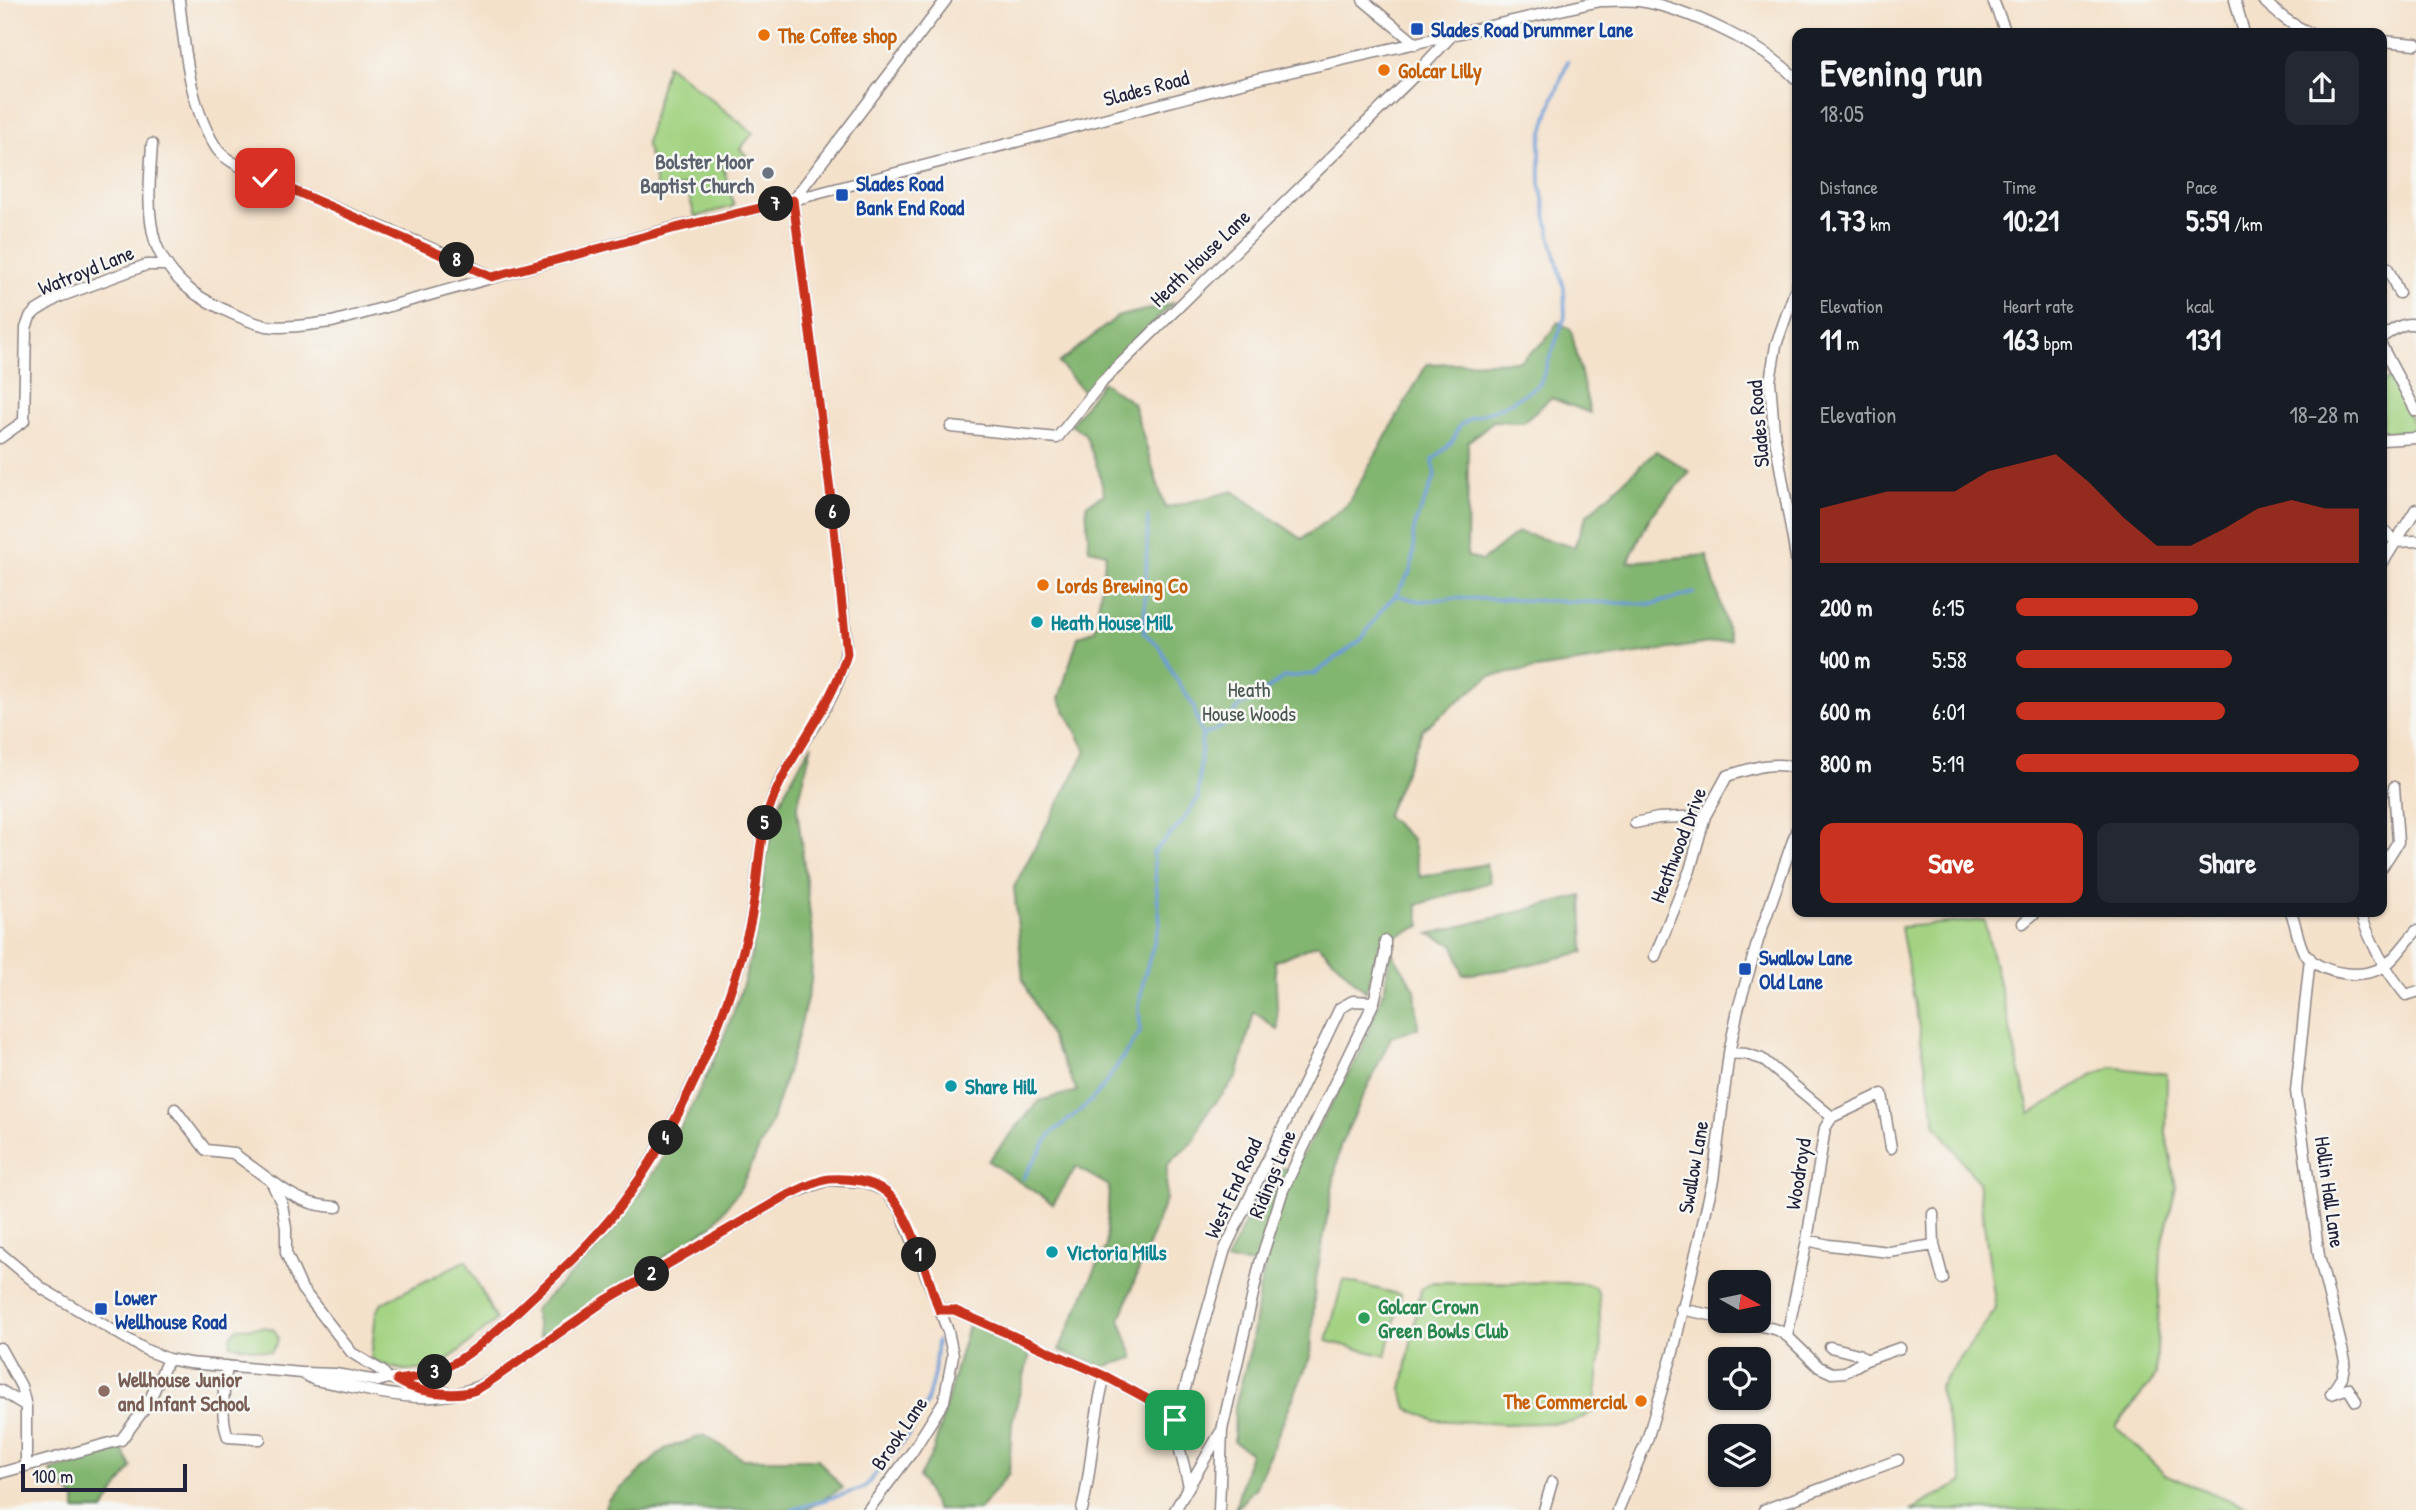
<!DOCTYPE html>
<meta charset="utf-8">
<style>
:root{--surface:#171b24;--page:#242831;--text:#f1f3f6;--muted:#9ea1a6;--accent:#c8321e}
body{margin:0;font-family:"Patrick Hand",sans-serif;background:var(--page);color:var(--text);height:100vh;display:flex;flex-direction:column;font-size:26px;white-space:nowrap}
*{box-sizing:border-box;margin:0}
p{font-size:23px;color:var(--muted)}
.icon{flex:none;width:38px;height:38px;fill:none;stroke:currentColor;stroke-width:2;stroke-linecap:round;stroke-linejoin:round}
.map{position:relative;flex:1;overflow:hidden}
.sheet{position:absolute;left:1792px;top:28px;width:595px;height:889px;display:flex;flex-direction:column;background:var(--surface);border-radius:14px;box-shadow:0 2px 5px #0004}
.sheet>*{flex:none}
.needle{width:46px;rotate:99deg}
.tools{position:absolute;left:1708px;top:1270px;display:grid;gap:14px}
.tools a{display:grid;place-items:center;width:63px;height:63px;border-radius:14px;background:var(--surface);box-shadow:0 2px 5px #0004;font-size:35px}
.scale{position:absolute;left:21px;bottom:18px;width:166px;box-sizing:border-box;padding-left:7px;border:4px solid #22223b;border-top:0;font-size:19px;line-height:24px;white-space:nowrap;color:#22223b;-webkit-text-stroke:5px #f6f6f2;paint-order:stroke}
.pin{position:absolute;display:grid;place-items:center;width:60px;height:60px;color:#fff;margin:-30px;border-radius:14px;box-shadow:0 4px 10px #0006}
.km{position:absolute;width:35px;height:35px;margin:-18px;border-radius:50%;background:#222;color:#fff;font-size:19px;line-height:35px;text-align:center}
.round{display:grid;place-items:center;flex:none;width:74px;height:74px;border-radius:14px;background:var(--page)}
.summary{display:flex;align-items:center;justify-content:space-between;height:119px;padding:0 28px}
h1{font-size:38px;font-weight:700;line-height:52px}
.stats{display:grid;grid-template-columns:repeat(3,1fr);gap:10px;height:119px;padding:7px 28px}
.stats div{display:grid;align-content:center}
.stats b{font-size:30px;font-weight:700}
.stats small{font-size:19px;font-weight:400}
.stats p{font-size:19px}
.chart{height:196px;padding:14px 28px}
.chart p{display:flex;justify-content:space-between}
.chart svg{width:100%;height:126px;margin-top:7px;fill:var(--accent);opacity:.7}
.cta{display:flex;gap:14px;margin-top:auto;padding:14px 28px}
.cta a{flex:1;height:80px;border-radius:14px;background:var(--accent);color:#fff;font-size:28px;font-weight:700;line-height:80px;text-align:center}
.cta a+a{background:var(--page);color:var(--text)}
ul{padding:0 28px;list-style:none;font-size:23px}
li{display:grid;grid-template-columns:112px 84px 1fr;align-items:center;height:52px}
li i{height:18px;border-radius:9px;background:var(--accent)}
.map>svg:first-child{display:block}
</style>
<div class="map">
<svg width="2416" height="1510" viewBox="0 0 2416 1510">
<rect width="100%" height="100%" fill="#f6f6f2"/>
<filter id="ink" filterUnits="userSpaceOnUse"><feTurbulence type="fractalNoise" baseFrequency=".0143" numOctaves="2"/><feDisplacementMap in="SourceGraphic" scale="14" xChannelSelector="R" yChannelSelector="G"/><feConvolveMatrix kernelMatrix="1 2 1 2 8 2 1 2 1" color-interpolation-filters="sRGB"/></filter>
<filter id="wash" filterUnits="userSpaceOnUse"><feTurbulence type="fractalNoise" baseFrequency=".00686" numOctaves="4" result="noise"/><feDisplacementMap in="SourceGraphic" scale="28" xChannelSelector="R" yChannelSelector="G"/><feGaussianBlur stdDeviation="1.57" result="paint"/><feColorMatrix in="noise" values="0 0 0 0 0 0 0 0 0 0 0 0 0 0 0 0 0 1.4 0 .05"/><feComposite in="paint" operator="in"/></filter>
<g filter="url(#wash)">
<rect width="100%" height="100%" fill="#f4e1ca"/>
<path fill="#a3d382" stroke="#627a5e" stroke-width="2" d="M667,64L753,133L740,149L747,156L723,166L734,206L695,217L686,185L658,192L646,143Z
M2391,378L2416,429V432H2382V383Z
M1984,920L2030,1114L2090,1077L2111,1067L2167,1074L2166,1134L2176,1187L2161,1250L2156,1376L2116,1427L2164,1474L2255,1510H1911L1963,1482L1939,1388L1996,1309L1978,1182L1936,1125L1901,927Z
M466,1260L496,1320C454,1355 428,1389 371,1359L376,1312L382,1303Z
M1343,1280L1401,1295L1386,1356L1327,1341Z
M1433,1282L1584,1283L1595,1287L1599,1295L1601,1349L1594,1411L1574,1422L1506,1424L1434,1420L1407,1408L1402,1390L1421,1289Z
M262,1327L273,1329L278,1336L277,1343L271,1352L230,1344L232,1334L238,1328Z"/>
<path fill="#82b570" stroke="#526c56" stroke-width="2" d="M1173,303L1084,392L1059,363L1117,317Z
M1558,322L1571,330L1590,413L1551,398L1523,422L1493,421L1468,442L1467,556L1482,561L1518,532L1574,547L1587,515L1656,451L1690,472L1650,517L1628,562L1707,555L1730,640L1490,676L1423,729L1386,816L1412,839L1420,877L1486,864L1490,882L1417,905L1421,926L1380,942L1366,992L1318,944L1275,961L1278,1030L1254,1012L1237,1077L1204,1116L1195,1140L1167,1165L1166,1199L1120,1319L1134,1358L1103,1367L1059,1350L1106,1246L1109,1186L1076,1167L1053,1204L988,1161L1039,1101L1077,1091L1023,980L1014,887L1086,751L1059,699L1078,637L1095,630L1106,553L1089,549L1086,505L1104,494L1099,472L1085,434L1071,425L1102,382L1133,403L1165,508L1233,491L1302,539L1347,505L1427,364L1520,361L1545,341Z
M812,744L797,808L813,939L811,982L797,1040L771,1123L740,1189L712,1226L540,1337L534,1310C560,1284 590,1259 612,1231C669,1159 729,1045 751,956C761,913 763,867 773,825C780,795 797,770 812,744Z
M1582,896L1584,952L1509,969L1463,975L1454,945L1429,934Z
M1391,951L1415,989L1418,1028L1391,1037L1340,1146L1315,1285L1311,1355L1256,1487L1235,1510L1250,1452L1234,1442L1235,1406L1251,1346L1260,1286L1266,1265L1226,1261L1270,1172L1297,1165L1361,1051L1385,986Z
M969,1322L1031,1350L1012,1422L1009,1473L979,1510H937L919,1477L933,1452Z
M704,1435L743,1459H818L842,1488L806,1510H604L608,1500L665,1449Z
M122,1449L132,1467L103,1510H75V1500L50,1471Z"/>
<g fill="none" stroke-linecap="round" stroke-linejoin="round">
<path stroke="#6c9cd5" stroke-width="3.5" d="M1148,517L1144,633L1160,647L1173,674L1193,705L1202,735
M1396,595L1419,601L1457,598L1653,604L1694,593
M1023,1178L1051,1134L1088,1104L1102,1088L1140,1032L1139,1006L1144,977L1160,923L1153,853L1182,822L1198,798L1202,736L1222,727L1240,706L1256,698L1284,677L1314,674L1361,640L1380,612L1396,595L1411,570L1414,547L1413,534L1416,521L1435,477L1433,460L1453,441L1459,426L1471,418L1504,406L1540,384L1565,317L1564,288L1551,239L1540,183V143L1550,107L1568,61
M792,1510L864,1488L910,1433L926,1405L934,1374L937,1341"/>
</g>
</g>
<g filter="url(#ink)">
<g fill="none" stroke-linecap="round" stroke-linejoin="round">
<g stroke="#8b8282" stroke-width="13">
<path id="minor" d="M179,0C185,49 189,106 217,149C229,167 289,188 311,198C371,223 434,247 492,277
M1363,0L1416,44
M1993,0L2006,33
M2235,0L2244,33
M2263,0C2278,14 2292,26 2311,33
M2382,41L2416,44
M152,144C150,176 146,210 155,241C160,258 175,278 189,289C203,301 249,323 267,326C288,329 311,324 332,322L676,227L770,206L1249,81L1600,1C1613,1 1627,0 1639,1C1686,8 1765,45 1797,80
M793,200L946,0
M2382,266L2387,267L2399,293
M1797,285L1776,345L1770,381L1774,432L1797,563
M2382,337C2392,331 2403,321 2416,325
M2382,347L2416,411
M951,427L1057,438L1102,382L1415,75L1452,35
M0,438L24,421L26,328L30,317L36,311L59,297L146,265H167
M2382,440L2416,438
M2382,528L2396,542L2416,541
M2382,564L2416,509
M1635,823L1658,818L1705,816
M2382,867L2398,842L2394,787
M2291,912C2296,924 2298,944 2305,954C2321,975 2367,981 2387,964C2398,955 2407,941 2416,931
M2360,912C2370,941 2386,971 2406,995L2416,992
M2023,923L2036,912
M1655,956L1690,870L1705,816L1727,776C1750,769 1773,760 1797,768
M2310,958L2296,1091L2319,1256L2345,1361L2342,1377L2331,1394L2348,1388L2356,1401
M1729,1053L1746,1054L1762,1059L1832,1117L1882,1094L1891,1148
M175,1109L206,1150L233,1153L271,1181L282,1204L286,1228V1253L302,1289L352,1353L382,1371L388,1378
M1832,1117L1825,1128L1807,1240L1787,1336L1819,1367L1832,1373L1845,1372L1866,1360L1900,1348
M273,1182C294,1198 311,1206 337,1207
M1933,1214L1934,1245
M1807,1240L1829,1245L1889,1252L1934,1245L1943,1279
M0,1253L43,1289L146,1350L168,1359L189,1363L302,1373L315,1380C378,1390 432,1413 492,1380L606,1300L784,1197L828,1180L864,1182L885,1191L900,1209L948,1331L953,1355L944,1401L912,1452L868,1510
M939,1309L954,1310L1105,1376L1153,1402L1174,1427L1189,1486
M1681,1309L1720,1317
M1742,1321L1778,1330L1787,1336
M1830,1347L1858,1354L1866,1360
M0,1348L21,1386L26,1406
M227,1366C224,1387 220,1416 228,1437L260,1439
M305,1373L335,1374L378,1381L388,1378L397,1380L407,1387L446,1392
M397,1380C407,1378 418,1378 428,1375C465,1364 506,1322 534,1296C563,1269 594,1241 618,1209C676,1132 727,1021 749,928C759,887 755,848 770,808C772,800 775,791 779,783C802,736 849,692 846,637L830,490L793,200
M0,1390L26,1406V1465
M1174,1427L1225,1249L1340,1008L1353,1001L1374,1002
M0,1473L121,1440L148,1404L168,1359
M1082,1510C1093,1466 1092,1420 1105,1376
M1175,1510L1220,1433
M1219,1510L1222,1430L1260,1263L1283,1190L1374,1002L1385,953V941
M1544,1510L1552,1482
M1618,1510L1647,1440L1673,1352L1713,1180L1729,1053L1738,1009L1759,937L1797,829
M1764,1510L1898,1460"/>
</g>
<use href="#minor" stroke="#fff" stroke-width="10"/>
</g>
</g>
<g fill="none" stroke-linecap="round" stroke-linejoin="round" filter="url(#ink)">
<g stroke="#fff" stroke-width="14">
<path id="route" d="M265,178L492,277L676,228L793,200L830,490L847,654C830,711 788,754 769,809C756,849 759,888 749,928C725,1024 678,1131 618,1209C593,1241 563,1269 534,1296C506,1322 465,1364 428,1375C418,1378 407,1378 397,1380C413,1392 453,1397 473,1391C479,1389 486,1384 492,1380L606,1300L784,1197C798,1191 814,1181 829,1179C847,1178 872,1180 886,1192C911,1212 928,1279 939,1310H954L1105,1376L1153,1402L1174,1427L1175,1420"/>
</g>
<use href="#route" stroke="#c8321e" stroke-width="9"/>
</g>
<g fill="#1a4fb4" stroke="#f6f6f2" stroke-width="2.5">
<rect x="1410" y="22" width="14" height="14" rx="3.5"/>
<rect x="835" y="188" width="14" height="14" rx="3.5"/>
<rect x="1738" y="962" width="14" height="14" rx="3.5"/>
<rect x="94" y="1302" width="14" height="14" rx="3.5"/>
</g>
<g fill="#e8710a" stroke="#f6f6f2" stroke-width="2.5">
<circle cx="764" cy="35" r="7"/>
<circle cx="1384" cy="70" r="7"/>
<circle cx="1043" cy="585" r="7"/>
<circle cx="1641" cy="1401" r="7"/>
</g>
<circle fill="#6b7280" stroke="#f6f6f2" stroke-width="2.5" cx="768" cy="173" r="7"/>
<g fill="#0f9aa8" stroke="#f6f6f2" stroke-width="2.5">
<circle cx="1037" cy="622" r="7"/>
<circle cx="951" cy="1086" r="7"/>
<circle cx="1052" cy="1252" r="7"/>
</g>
<circle fill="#2e9e5b" stroke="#f6f6f2" stroke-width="2.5" cx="1364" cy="1318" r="7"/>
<circle fill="#8d6e63" stroke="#f6f6f2" stroke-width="2.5" cx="104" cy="1391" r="7"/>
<g text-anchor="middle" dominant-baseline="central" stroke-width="5" stroke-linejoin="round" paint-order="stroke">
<g font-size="21" font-weight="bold" fill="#164399" stroke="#f6f6f2" text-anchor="start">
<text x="1431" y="29">Slades Road Drummer Lane</text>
<text x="856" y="183">Slades Road<tspan x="856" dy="24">Bank End Road</tspan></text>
<text x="1759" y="957">Swallow Lane<tspan x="1759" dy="24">Old Lane</tspan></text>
<text x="115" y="1297">Lower<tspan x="115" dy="24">Wellhouse Road</tspan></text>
</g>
<g font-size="21" font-weight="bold" fill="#c56008" stroke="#f6f6f2" text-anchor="start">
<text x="778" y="35">The Coffee shop</text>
<text x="1398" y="70">Golcar Lilly</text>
<text x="1057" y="585">Lords Brewing Co</text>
<text x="1627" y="1401" text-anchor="end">The Commercial</text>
</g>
<g font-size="21" fill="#22223b" stroke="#f6f6f2">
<text transform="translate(1146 88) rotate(-15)">Slades Road</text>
<text transform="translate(1200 258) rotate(-44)">Heath House Lane</text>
<text transform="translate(86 270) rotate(-22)">Watroyd Lane</text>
<text transform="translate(1758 424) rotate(-95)">Slades Road</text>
<text transform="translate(1678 845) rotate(-69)">Heathwood Drive</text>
<text transform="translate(1693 1167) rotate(-80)">Swallow Lane</text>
<text transform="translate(1272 1174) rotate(-68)">Ridings Lane</text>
<text transform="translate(1798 1174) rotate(-81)">Woodroyd</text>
<text transform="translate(1233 1188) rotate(-65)">West End Road</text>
<text transform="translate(2330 1192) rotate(82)">Hollin Hall Lane</text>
<text transform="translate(899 1433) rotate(-56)">Brook Lane</text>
</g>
<g font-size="21" font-weight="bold" fill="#5b616d" stroke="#f6f6f2" text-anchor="end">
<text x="754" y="161">Bolster Moor<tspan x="754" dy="24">Baptist Church</tspan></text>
</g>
<g font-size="21" font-weight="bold" fill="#0d838f" stroke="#f6f6f2" text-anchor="start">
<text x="1051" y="622">Heath House Mill</text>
<text x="965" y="1086">Share Hill</text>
<text x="1066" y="1252">Victoria Mills</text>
</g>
<g font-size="21" fill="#495750" stroke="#f6f6f2">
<text x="1249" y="689">Heath<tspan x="1249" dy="24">House Woods</tspan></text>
</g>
<g font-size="21" font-weight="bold" fill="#27864d" stroke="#f6f6f2" text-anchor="start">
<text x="1378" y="1306">Golcar Crown<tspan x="1378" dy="24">Green Bowls Club</tspan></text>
</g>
<g font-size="21" font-weight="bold" fill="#785e54" stroke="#f6f6f2" text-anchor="start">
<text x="118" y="1379">Wellhouse Junior<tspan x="118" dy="24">and Infant School</tspan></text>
</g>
</g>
</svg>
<div class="tools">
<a><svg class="needle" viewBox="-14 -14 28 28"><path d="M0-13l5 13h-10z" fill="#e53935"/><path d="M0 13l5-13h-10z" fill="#9ea1a6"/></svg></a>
<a><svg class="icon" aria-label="locate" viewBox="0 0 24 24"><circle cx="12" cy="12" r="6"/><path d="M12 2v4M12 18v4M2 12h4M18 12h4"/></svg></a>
<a><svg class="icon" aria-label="layers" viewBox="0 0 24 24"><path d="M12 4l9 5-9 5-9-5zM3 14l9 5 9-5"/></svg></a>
</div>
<div class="scale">100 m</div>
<div class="pin" style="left:1175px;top:1420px;background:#1e9e55"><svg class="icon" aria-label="arrive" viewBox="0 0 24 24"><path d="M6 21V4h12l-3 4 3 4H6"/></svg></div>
<div class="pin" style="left:265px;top:178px;background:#d93025"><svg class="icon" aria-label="check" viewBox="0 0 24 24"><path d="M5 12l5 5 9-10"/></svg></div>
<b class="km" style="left:919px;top:1255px">1</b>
<b class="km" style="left:652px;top:1274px">2</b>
<b class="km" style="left:435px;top:1372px">3</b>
<b class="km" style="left:666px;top:1138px">4</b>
<b class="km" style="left:765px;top:823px">5</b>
<b class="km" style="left:833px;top:512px">6</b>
<b class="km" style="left:776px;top:204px">7</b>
<b class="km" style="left:457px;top:260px">8</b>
<section class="sheet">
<div class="summary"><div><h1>Evening run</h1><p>18:05</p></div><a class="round"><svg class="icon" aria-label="share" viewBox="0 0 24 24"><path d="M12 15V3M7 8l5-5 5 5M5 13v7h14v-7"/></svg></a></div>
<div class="stats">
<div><p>Distance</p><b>1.73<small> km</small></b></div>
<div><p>Time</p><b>10:21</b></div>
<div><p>Pace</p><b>5:59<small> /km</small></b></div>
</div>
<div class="stats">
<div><p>Elevation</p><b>11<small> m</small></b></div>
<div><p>Heart rate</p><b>163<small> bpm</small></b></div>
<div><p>kcal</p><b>131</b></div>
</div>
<div class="chart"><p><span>Elevation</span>18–28 m</p>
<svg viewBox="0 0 160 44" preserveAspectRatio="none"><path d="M0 44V25L10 22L20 19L30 19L40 19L50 12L60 9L70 6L80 16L90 28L100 38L110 38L120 32L130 25L140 22L150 25L160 25V44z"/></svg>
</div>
<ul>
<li><b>200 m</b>6:15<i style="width:53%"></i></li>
<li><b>400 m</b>5:58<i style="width:63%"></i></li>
<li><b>600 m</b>6:01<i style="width:61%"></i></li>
<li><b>800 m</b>5:19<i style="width:100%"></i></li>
</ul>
<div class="cta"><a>Save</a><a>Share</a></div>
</section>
</div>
